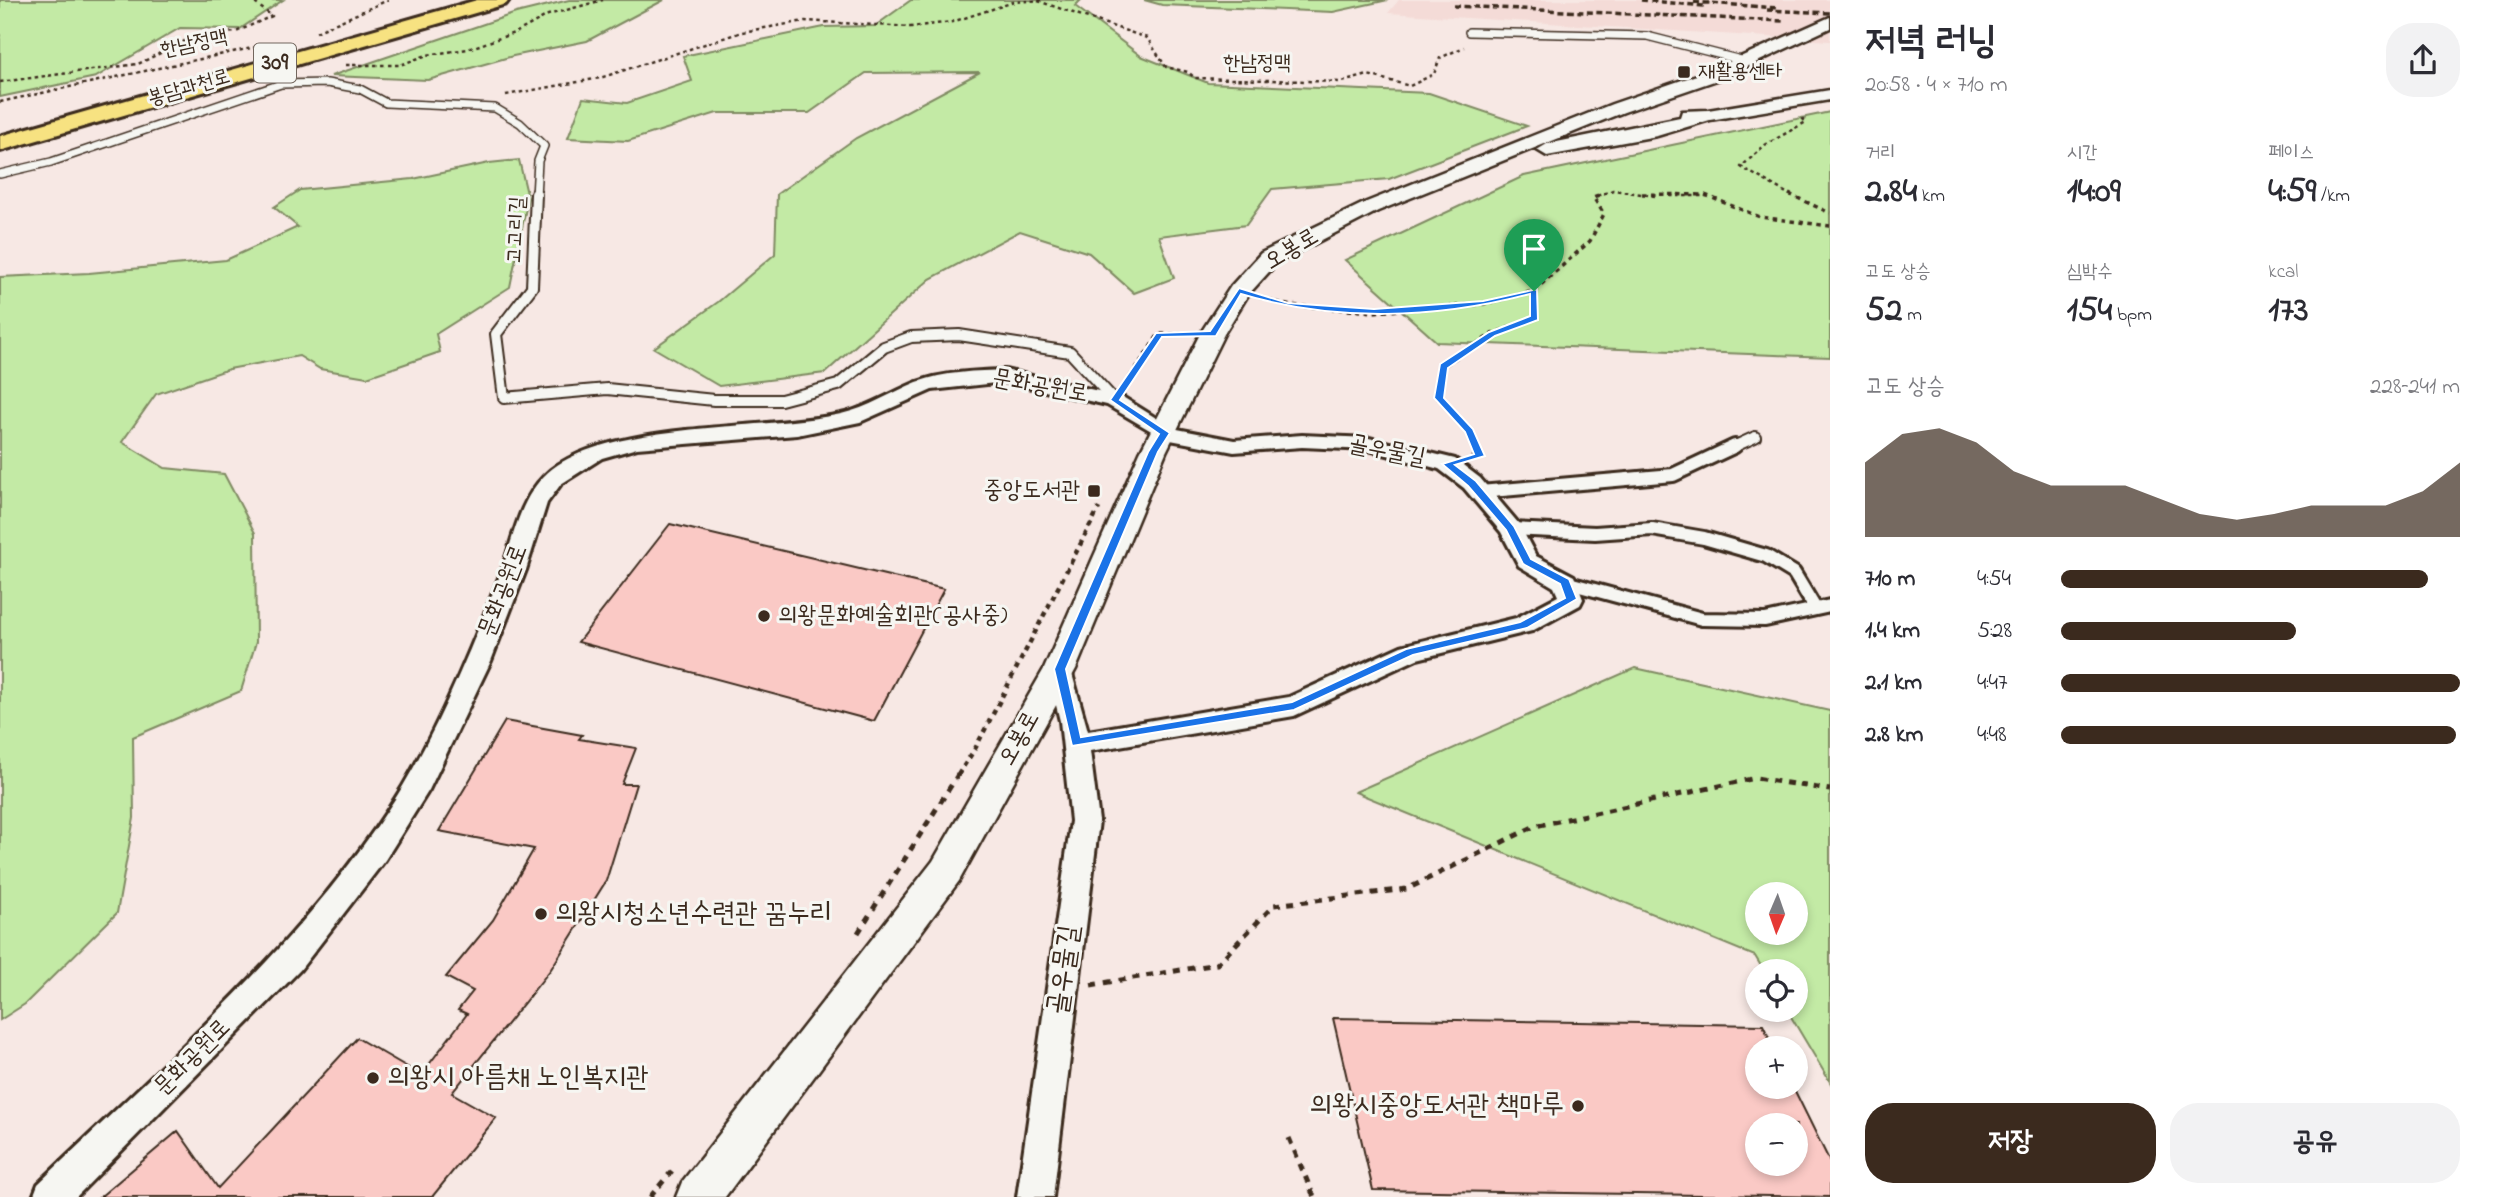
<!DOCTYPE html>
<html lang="ko">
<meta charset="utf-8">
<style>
:root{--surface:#fff;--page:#f2f2f3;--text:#2b2b33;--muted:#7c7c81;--accent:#3b2a1e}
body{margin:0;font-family:"Indie Flower","Poor Story",sans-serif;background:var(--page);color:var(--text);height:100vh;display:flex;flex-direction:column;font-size:26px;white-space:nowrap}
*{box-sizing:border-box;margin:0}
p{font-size:23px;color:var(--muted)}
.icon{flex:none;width:38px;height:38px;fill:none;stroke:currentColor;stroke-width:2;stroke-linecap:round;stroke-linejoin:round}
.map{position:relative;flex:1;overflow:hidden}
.panel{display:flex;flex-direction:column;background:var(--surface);width:665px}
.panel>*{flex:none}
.needle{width:46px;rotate:182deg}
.buttons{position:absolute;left:1745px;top:882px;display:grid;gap:14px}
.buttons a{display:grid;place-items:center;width:63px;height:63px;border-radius:50%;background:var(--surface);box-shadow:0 4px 10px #0003;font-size:35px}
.pin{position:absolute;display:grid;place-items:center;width:60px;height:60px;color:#fff;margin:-72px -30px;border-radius:50% 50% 50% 0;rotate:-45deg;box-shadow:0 0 7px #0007}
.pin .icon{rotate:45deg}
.round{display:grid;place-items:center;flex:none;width:74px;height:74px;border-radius:28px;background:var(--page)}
.overview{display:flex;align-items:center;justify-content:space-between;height:119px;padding:0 35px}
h1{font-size:38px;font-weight:700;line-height:52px}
.metrics{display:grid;grid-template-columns:repeat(3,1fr);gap:10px;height:119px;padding:7px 35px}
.metrics div{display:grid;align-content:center}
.metrics b{font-size:35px;font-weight:700}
.metrics small{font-size:19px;font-weight:400}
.metrics p{font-size:19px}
.chart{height:196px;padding:14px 35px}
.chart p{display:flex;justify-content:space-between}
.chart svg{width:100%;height:126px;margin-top:7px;fill:var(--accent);opacity:.7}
.cta{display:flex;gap:14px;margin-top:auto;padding:14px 35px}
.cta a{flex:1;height:80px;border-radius:28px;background:var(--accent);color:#fff;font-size:28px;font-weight:700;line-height:80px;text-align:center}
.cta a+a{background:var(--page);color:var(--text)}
ul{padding:0 35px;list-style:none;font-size:23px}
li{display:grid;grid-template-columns:112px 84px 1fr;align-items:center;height:52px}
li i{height:18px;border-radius:9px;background:var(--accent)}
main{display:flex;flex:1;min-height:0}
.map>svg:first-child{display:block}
</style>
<main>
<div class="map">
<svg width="1830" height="1197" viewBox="0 0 1830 1197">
<rect width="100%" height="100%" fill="#f7e8e4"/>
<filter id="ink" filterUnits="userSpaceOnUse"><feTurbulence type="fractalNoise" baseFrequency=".0143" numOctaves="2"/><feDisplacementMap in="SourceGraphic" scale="14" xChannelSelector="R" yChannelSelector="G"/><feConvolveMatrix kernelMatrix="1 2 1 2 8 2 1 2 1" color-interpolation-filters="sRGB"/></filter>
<g filter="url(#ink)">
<path fill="#f4dbd7" d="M1399,0H1830V41L1388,13Z"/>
<path fill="#c3eaa5" stroke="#7f8a62" stroke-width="2" fill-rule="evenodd" d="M0,0H283L240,29L180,28L96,77L0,97Z
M569,0H664L587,41L513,56L428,80L331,76L516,13Z
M911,0H1081L1075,6L1141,56L1208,83L1429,93L1527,126L1389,179L1272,189L1246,225L1159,236L1174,278L1134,293L1089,253L1020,231L930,279L825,373L719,386L654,348L718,302L775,254L777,194L856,138L980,72L866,73L809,113H717L628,141L568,138L583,98L627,103L692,81L683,56L824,27L875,26Z
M1144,0H1388L1333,12L1162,5Z
M1830,112V357L1437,342L1345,260L1524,176Z
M519,160L528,198L510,287L436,334L440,352L367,377L320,369L299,356L229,369L156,394L122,442L165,468L224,474L255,533L256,642L241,691L133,737L134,818L117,913L25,1004L0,1020V277L89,273L226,260L298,227L274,207L300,190L413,179L489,163Z
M1635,668L1830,711V1082L1787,1010H1796V971H1764L1755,956L1355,792ZM1757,894H1796V933H1757Z"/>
<path fill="#fac9c5" stroke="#3b2a1e" stroke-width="2" fill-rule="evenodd" d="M670,524L944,589L874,721L578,642Z
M505,721L582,735L579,739L636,748L622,784H636L606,881L551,969L452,1093L496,1118L432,1197H100L178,1131L218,1188L357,1038L421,1075L467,1014L458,1010L473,991L446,977L493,920L534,849L439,831Z
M1333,1018L1763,1025L1774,1048H1757V1087H1793L1830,1162V1197L1373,1190ZM1757,1125H1796V1164H1757Z"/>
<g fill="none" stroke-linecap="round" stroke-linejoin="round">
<g stroke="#3b2a1e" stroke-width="10">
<path id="service-far2" d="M1469,32L1647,36L1745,61
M0,174L51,162L281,84L327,83L360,89L386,103L495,108L520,123L544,146L538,161L536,196"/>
</g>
<g stroke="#3b2a1e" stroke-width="14">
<path id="service-far1" d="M536,194L532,287L496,334L504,398L607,389L714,400H781L838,385L884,347L911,337L959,335L1070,352L1114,400
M1731,448L1755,437"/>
</g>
<g stroke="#3b2a1e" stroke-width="18">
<path id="service" d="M1480,492L1673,475L1735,446
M1511,529L1595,533L1652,529L1704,538L1766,556L1794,573L1815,608
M1565,582L1702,619L1765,620L1830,606"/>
</g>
<g stroke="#3b2a1e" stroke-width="6">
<path id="minor" d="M1005,370L1121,396L1172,428L1234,440L1302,435L1369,438L1455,459L1480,478L1519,524L1536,556L1574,576L1583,599L1580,605L1532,631L1417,659L1294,716L1090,751L1099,821L1053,1197H1017L1071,821L1060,721L1047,669L1051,663L1060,660L1069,663L1088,731L1289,697L1401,646L1516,618L1558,596L1554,587L1519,566L1501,532L1464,488L1439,469L1369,450L1302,447L1234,452L1165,439L1107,405L1005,382L932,390L860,422L797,435L637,448L602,458L561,484L547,503L526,570L491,661L429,790L385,860L300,970L76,1197H33L38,1184C166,1060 309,940 403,786C442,720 472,646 500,575C513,541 518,502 544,476C600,420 762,431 841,414C868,408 892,392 917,382C944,372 976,371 1005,370Z"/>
</g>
<g stroke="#3b2a1e" stroke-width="5">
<path id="tertiary" d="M1830,17V28L1723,78L1624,112L1378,211L1277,263L1248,295L1224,334L1166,452L1076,669L959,881L725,1197H676L682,1182L933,861L1044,669L1140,452L1200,334L1231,286L1261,253L1364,203L1612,104L1711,70Z
M1830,90V100L1710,120L1657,136L1547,156L1537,150L1547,144L1680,117L1682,111L1708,110Z"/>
</g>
<g stroke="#3b2a1e" stroke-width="6">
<path id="trunk" d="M477,0H509L506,4L0,151V136Z"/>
</g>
<path stroke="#3b2a1e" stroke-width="2.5" stroke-dasharray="3.5 3.5" stroke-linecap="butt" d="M1038,1L1147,38L1166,67L1188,72L1195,78L1342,82L1368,75L1410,86L1434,74L1440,58L1464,47
M316,32L388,0
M346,65H400L427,55L468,49L517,32L548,15L603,0
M0,82L138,64L195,36L236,32L272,16L256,4L257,0
M506,95L600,78L742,32L805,21L911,27L952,22L1014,2L1041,0
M0,102L261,46
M1597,196L1613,190L1655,196
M1670,196H1707
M1792,196L1741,167L1765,145L1806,122L1800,116"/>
<path stroke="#3b2a1e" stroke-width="3.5" stroke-dasharray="4.5 4.5" stroke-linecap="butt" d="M1642,194L1705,195L1760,217L1830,226
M1789,194L1830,213
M1259,297L1287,305L1374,312L1483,304L1534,291L1590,241L1604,214L1593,197L1602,194
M1125,385L1159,334H1187
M1477,448L1470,431L1439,398L1443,366L1492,334L1535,318L1534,291"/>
<path stroke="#3b2a1e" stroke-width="4.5" stroke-dasharray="5 5" stroke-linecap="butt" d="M1472,458L1480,456L1476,446
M958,775L976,747L1099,508"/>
<path stroke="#3b2a1e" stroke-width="5" stroke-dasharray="7 7" stroke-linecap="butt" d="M858,933L959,773
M1091,985L1217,964L1274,905L1407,889L1535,826L1756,778L1830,790
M1289,1138L1314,1197
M650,1197L672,1171"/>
<use href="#service-far2" stroke="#f6f6f2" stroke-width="7"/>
<use href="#service-far1" stroke="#f6f6f2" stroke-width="10"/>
<use href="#service" stroke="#f6f6f2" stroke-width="12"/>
<use href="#minor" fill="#f6f6f2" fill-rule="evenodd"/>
<use href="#tertiary" fill="#f6f6f2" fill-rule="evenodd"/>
<use href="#trunk" fill="#f7e281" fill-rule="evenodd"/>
<path stroke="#3b2a1e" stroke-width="3.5" stroke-dasharray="6 3.5" stroke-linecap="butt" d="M1641,0L1704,6
M1694,2L1778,8
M1454,6L1783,21
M1767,10L1830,13"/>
</g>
</g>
<path fill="#1a73e8" stroke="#fff" stroke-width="2" fill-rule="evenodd" d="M1239,288L1288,303L1374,309L1483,301L1537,289L1538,320L1495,336L1448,368L1444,398L1473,429L1485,456L1455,465L1476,481L1514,526L1531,559L1569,579L1577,599L1527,628L1413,655L1294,710L1072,746L1054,669L1148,452L1159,434L1110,400L1156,333L1210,331ZM1241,294C1334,322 1436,319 1530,294V316L1489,332L1440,364L1434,398L1465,432L1474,454L1442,464L1468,486L1506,530L1523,564L1560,584L1565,598L1520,622L1406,649L1292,702L1081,737L1066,669L1158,452L1170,433L1120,400L1162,337L1216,336Z"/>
<g fill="#3b2a1e" stroke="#f6f6f2" stroke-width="2.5">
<rect x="1677" y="65" width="14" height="14" rx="3.5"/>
<rect x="1087" y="484" width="14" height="14" rx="3.5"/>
<circle cx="764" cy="616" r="7"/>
<circle cx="541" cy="914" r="7"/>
<circle cx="373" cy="1078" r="7"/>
<circle cx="1578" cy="1106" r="7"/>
</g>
<g text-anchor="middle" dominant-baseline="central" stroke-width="6" stroke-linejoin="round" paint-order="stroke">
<g font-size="21" fill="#3b2a1e" stroke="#f6f6f2">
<text transform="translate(194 44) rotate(-12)">한남정맥</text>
<text x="1257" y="64">한남정맥</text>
<text transform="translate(189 88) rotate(-16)">봉담과천로</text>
<text transform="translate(517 230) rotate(-87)">고고리길</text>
</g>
<g font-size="21" fill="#3b2a1e" stroke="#f6f6f2" text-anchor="start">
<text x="1698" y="72">재활용센타</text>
</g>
<rect fill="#f6f6f2" stroke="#73675e" stroke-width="2" x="254" y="43.5" width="42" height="39" rx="5"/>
<g font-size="23" font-weight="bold" fill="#3b2a1e">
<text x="275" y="63">309</text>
</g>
<g font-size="24" fill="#3b2a1e" stroke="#f6f6f2">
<text transform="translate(1292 250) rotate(-31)">오봉로</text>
<text transform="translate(1040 387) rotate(10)">문화공원로</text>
<text transform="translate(1387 452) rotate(11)">골우물길</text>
<text transform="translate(504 591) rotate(-69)">문화공원로</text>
<text transform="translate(1020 739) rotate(-61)">오봉로</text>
<text transform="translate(193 1058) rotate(-45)">문화공원로</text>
</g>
<g font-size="24" fill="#3b2a1e" stroke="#f6f6f2" text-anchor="end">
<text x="1080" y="491">중앙도서관</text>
<text x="778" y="616" text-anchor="start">의왕문화예술회관(공사중)</text>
</g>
<g font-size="28" fill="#3b2a1e" stroke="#f6f6f2" text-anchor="start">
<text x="555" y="914">의왕시청소년수련관 꿈누리</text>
<text x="387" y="1078">의왕시 아름채 노인복지관</text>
<text x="1564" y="1106" text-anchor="end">의왕시중앙도서관 책마루</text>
</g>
<g font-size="28" fill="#3b2a1e" stroke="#f6f6f2">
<text transform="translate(1065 970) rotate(-82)">골우물길</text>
</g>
</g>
</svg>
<div class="buttons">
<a><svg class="needle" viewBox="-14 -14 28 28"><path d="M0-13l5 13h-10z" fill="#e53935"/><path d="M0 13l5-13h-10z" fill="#7c7c81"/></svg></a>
<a><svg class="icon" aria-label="locate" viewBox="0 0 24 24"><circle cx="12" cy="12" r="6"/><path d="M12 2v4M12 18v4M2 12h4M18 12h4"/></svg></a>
<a>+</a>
<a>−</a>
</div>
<div class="pin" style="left:1534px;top:291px;background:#1e9e55"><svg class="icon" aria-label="arrive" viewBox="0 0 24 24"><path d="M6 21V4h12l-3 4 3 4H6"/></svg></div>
</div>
<section class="panel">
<div class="overview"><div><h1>저녁 러닝</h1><p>20:58 · 4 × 710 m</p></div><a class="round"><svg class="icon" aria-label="share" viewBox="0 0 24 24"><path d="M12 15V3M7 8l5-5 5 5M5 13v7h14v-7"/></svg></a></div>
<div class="metrics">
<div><p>거리</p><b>2.84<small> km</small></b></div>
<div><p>시간</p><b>14:09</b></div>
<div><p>페이스</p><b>4:59<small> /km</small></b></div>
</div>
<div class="metrics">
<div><p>고도 상승</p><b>52<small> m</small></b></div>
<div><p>심박수</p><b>154<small> bpm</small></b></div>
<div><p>kcal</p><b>173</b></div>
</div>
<div class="chart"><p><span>고도 상승</span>228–241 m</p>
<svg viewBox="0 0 160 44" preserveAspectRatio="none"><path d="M0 44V18L10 8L20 6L30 11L40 21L50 26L60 26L70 26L80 31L90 36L100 38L110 36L120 33L130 33L140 33L150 28L160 18V44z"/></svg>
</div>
<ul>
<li><b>710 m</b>4:54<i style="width:92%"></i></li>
<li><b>1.4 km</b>5:28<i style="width:59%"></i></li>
<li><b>2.1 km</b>4:47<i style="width:100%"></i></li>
<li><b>2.8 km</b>4:48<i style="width:99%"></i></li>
</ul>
<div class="cta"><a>저장</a><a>공유</a></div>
</section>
</main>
